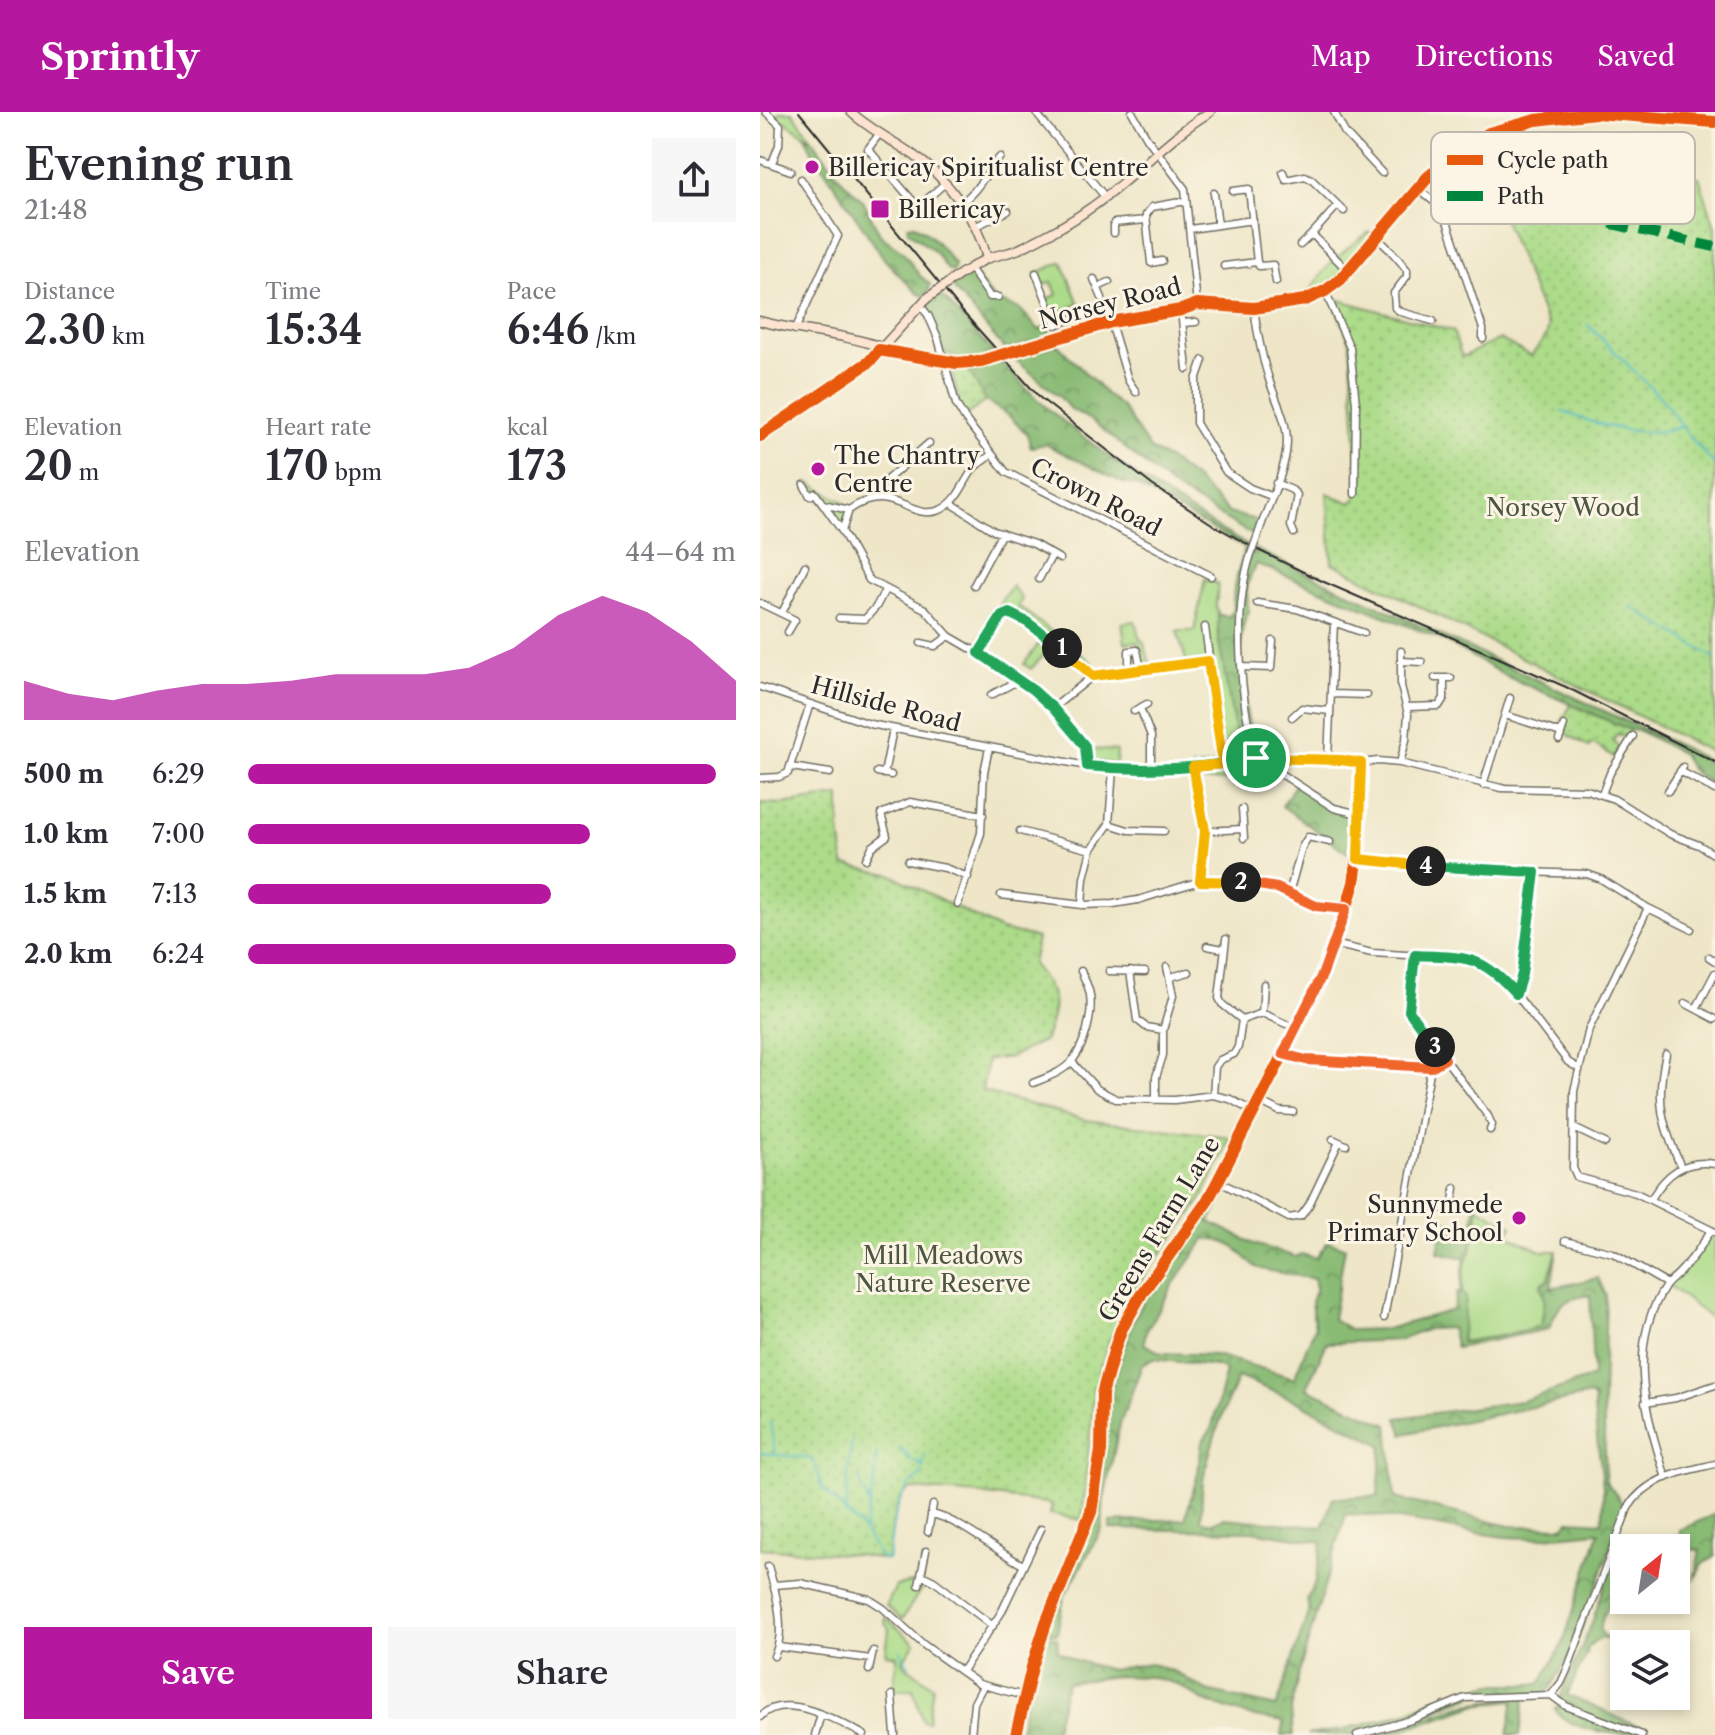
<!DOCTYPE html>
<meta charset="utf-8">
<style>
:root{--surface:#fff;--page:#f7f7f7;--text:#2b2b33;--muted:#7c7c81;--accent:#b5179e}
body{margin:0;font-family:"Libre Caslon Text",serif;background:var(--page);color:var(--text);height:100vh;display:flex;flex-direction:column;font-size:30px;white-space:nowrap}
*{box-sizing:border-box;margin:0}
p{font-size:26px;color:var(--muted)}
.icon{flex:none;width:44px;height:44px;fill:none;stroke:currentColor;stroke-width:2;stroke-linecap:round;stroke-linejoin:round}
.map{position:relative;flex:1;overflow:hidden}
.drawer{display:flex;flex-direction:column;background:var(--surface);width:760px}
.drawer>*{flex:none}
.needle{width:52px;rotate:30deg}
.controls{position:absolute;left:850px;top:1422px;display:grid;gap:16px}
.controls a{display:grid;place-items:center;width:80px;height:80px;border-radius:0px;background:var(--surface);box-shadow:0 4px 12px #0003;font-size:40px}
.pin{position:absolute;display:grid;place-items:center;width:68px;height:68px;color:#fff;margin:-34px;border:4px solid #fff;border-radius:50%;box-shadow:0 2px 8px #0007}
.km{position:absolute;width:40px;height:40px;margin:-20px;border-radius:50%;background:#222;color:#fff;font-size:22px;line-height:40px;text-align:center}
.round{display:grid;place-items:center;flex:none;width:84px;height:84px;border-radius:0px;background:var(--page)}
.overview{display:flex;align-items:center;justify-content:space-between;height:136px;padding:0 24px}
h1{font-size:44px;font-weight:600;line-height:60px}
.figures{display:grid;grid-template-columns:repeat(3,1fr);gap:12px;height:136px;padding:8px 24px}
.figures div{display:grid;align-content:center}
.figures b{font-size:40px;font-weight:600}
.figures small{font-size:22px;font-weight:400}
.figures p{font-size:22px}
.chart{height:224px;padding:16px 24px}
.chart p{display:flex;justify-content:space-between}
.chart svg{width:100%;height:144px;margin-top:8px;fill:var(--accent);opacity:.7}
.cta{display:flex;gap:16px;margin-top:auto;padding:16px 24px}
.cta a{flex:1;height:92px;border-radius:0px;background:var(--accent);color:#fff;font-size:32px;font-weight:600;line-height:92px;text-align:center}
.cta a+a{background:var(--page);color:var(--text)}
ul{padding:0 24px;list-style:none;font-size:26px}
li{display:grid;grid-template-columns:128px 96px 1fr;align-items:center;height:60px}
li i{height:20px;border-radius:10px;background:var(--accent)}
header{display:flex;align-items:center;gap:48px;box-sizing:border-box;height:112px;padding:0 40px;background:var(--accent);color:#fff}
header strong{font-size:38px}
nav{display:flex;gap:44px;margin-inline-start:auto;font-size:28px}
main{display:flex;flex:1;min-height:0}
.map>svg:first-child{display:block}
</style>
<header>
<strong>Sprintly</strong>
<nav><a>Map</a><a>Directions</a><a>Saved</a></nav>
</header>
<main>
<section class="drawer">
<div class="overview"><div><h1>Evening run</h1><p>21:48</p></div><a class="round"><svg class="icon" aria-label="share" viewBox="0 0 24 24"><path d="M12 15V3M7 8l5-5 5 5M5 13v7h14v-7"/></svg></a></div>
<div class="figures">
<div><p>Distance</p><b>2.30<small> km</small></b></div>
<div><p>Time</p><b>15:34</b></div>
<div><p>Pace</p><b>6:46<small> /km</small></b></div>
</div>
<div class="figures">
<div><p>Elevation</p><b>20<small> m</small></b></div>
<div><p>Heart rate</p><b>170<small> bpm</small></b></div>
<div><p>kcal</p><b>173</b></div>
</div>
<div class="chart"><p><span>Elevation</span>44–64 m</p>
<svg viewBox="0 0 160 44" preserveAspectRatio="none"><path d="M0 44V32L10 36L20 38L30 35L40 33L50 33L60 32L70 30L80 30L90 30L100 28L110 22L120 12L130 6L140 11L150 20L160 32V44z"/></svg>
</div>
<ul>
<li><b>500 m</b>6:29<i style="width:96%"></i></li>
<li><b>1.0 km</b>7:00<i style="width:70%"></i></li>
<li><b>1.5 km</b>7:13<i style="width:62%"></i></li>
<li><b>2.0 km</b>6:24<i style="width:100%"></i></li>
</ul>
<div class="cta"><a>Save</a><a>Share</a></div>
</section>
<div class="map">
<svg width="955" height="1623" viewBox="0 0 955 1623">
<defs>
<pattern id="forest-crowns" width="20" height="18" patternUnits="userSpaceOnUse" patternTransform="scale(2)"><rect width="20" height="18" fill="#89bb75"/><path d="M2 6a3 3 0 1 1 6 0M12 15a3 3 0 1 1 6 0" fill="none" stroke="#709860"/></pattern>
<pattern id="park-dots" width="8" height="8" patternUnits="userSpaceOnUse" patternTransform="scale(2)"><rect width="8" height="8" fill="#acdb89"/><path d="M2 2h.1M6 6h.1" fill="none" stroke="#94bc76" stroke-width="1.8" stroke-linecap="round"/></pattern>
</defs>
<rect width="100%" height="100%" fill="#fcf5e5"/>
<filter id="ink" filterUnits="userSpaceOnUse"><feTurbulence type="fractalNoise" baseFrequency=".0125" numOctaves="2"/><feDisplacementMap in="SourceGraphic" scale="16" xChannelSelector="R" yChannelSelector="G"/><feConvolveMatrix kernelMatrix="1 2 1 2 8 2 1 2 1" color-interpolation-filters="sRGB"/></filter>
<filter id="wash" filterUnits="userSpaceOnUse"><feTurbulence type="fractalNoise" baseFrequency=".006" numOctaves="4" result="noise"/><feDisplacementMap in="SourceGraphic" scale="32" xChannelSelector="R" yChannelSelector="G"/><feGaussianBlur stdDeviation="1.8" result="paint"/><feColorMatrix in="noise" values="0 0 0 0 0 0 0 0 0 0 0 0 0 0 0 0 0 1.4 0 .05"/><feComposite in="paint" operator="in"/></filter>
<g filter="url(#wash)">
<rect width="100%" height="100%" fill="#eee6c7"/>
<path fill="#acdb89" stroke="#6c835a" stroke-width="2" d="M19,0H32L53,28L17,5Z
M609,120L617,126L588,159L547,187C559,157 583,139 609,120Z
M302,150L319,192L292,203L286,187L297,183L292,170L281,174L276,161Z
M48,370L84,390L83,397L89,398L82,419Z
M445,467L458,472L456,494L485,591L496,646L488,648L482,668L435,669L433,655L463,652L448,550L427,551L417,519H434Z
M252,474L262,487L258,494L331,550L326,555L295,530L271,557L264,552L285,523L255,502L242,504L223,534L217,531L240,494V490Z
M375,509L380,528L383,529L390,551L383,552L377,530L365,531L362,511Z
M330,637L357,639L356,652L334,650Z
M477,1042L484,1043L450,1110L442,1106Z
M716,1094L752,1114L748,1122L751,1125L781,1139H797L792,1166L781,1172L785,1188L781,1214L741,1224L701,1230L705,1187L700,1183L705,1146L711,1141L712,1135Z
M951,1118L955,1120V1210L907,1172L917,1163Z
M152,1471L162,1473L161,1477L142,1508L126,1494L136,1474Z
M125,1505L155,1531L143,1549L145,1553L173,1574L168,1610L163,1609L153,1577L133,1578L137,1544L126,1542L129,1517L125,1512Z"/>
<path fill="url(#forest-crowns)" stroke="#5a7350" stroke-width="2" fill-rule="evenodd" d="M45,24L53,28L80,66L103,89L121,124L143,140L160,164L170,172L168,181L163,184L157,181L125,148L53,41Z
M154,113C171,120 184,139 195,153L193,160L187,157L175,140L148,119V114Z
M212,160L235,188L260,197L279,218L286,215L292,223L248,238L244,236L193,176L198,165H205Z
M179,183L187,189L234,241L218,249L197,250L182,238L163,192Z
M297,232L347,283L362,295L390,337L413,350L436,368L469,401L500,409L494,424L414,376L332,309L309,296L300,285L257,249L259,244Z
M239,248C256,266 273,285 292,300C354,352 421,395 490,435L487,447L495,437L924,636L955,653V674C940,665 928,659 923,642L880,619L870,618L746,564L683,528L497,452C485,469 486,482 489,500C472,523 486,602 492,630L475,619L458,525V503L470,504L473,498L474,475L485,436L375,373L363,371L285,332L271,335L267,322L248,303L226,289L207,256Z
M536,671L593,708L588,741L522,694Z
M717,1085C721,1105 712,1131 706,1149C703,1158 703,1171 702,1181L706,1186L701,1230L741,1224L781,1214L785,1188L781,1172L788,1168L797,1139L791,1176L838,1166L846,1184L843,1288L846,1369L865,1395L816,1533L790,1577L783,1582L720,1581L648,1607L587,1623H547L583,1618L647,1600L678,1586L731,1572H780L803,1531L839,1420C808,1422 778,1428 746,1425C693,1419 640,1403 586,1402L538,1564L531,1598L533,1623H522L523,1610L489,1604L442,1588L417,1572L391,1565L356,1564L307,1571L293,1623H259L266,1586L285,1524L297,1526L298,1539L315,1548L351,1558L390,1551L417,1561L447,1579L516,1595L518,1591L549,1498L547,1487L556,1469L562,1430L492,1419L350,1417V1410L425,1407L438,1361L442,1330L451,1318L466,1259L457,1254L393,1247L382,1253L360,1312L344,1386L342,1417L304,1485L297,1522L286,1521L295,1492L332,1410L338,1388L350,1279L374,1207L401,1159L442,1106L494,1132L536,1145L541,1142L556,1146L568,1130L585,1135L573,1207L591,1218L627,1217L693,1198L697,1181L700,1182L705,1146L678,1140L684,1109L712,1115ZM452,1127C482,1134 475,1139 496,1155C502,1159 542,1164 554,1167L556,1176L551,1190L555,1215L534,1266L456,1243L401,1241L384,1232L385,1222L414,1171L445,1128ZM830,1183L833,1265L762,1289L637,1306L643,1322L830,1283L834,1288C834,1329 848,1369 842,1410L810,1408L804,1415L749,1414L635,1386L628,1313L546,1276L567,1231L640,1228L668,1217L691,1216L696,1236L789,1217C798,1192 803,1187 830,1183ZM478,1265L530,1286L622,1333L618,1384L573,1386L563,1415L464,1406L452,1411L441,1408C442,1393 441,1377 444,1363C452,1329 463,1297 478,1265Z
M955,1402V1445L942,1452L934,1468L940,1438L918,1436L920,1418Z
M851,1455L864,1457V1463L843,1505L840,1518L844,1524H856L885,1532C878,1532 871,1533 864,1532C844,1529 843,1519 827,1537L828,1539L807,1583L897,1623C869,1623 810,1623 795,1597L804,1593L800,1586L830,1516Z
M754,1585L765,1586L760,1623H748L754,1588L715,1593L627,1623H614L701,1593Z"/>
<path fill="url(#park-dots)" stroke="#6c835a" stroke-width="2" d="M844,64L939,65L955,115V642L572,451L567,381L591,391L596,386L598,359L590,230L572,186L693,219L702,245L740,227L771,244L787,223L788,214L736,89L755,84L764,71L769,87L826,97Z
M207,256L226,289L206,303L200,294L191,257Z
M811,593L870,618L866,625L857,622L853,629L859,635L854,645L832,631L829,635L805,621L808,613L802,609Z
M80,684V717L84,753L130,762L241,818L277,826L272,852C299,886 297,889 285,928L251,945L227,948L222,979L325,1008L471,1025L440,1090L386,1161L361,1202L346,1237L334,1278L322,1408L290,1402L292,1392L219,1382L151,1377C132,1384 131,1430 128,1448L97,1443L0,1436V691L20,692Z"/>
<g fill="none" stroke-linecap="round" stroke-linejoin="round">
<path stroke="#4cb9c5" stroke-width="2" d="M828,213L904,289L929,324L955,353
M802,299C833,312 889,329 921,314
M870,494L955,546
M10,1310L15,1341
M139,1335L152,1349L163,1353
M0,1341L49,1346L55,1352L62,1376L101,1416L122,1447L128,1448L134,1408L140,1389L149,1373L161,1363L165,1343
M99,1366L110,1395
M86,1402L88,1358L92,1329
M104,1418L115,1369L117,1341
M140,1539L149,1554"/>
</g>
</g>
<g filter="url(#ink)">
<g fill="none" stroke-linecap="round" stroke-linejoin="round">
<g stroke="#6f6c62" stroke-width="9">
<path id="street" d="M6,0L20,13L19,33L12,51
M275,0L346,86
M372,0L387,26L425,77L437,192
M574,0L585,21L622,61
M120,21L108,37L158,95L184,72
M0,48L31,59
M523,60L526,68L545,64L551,67L584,99
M658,77L683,97L723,217V227
M473,79L489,77L497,150
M454,81L458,113
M200,92C217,80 226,61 240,45
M578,93L552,122L588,159
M216,114L248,99
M430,117L493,108
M354,121V111L386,108
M617,126C629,136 638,146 647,158V164L634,181L635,196L641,200L673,209
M540,133L552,122
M402,149L391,151L386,103L392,95L426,89
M464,154L497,150L499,154L513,153L516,170
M210,156L230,185H238
M276,161L296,213L346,194L368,268L376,280
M334,167L342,186
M338,175L349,170
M565,179L590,236L596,291L595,382
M160,193L168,203L178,226L196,292L205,307L246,360L451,464
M494,196C497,219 501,242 508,264C514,286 527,306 527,330C526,361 508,391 499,420
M421,198L427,257
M423,211L436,210
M35,218L78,124L41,67
M443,248L436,268V311L466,360L490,376L511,384
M516,371L532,378L537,383L531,414L534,421
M44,373L50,384L55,381L63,392L89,398
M117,385L122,372L169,331
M191,391L234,419L274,432L300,447
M63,392L82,419L109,468L165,497L189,524L239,553L277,582L293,596L325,634L327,654
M89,398C131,368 149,410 180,398C200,389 203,368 216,354C221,350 227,346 232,342
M82,419L89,398
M491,442C472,499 480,589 496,646
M279,467L292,443
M214,473L242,421
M0,491L35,508L28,520
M497,491L537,497L604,521
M22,501L45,454
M79,506L105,507L116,495L125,478
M445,515L463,652
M161,531L175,534L189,524
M219,541L242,504L249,501L255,502L295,529L333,564
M641,549L662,550
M483,555L511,556L513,529
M369,558V539L377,538L381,557
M675,566H691
M0,575L110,612L327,654L412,657L450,654L496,646L581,648L601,651L618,649L640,651L741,676L827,678L854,687L910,722L939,733L955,743
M571,582L607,583
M231,583L259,568
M647,595L679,594L684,586V566
M293,596L333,564L448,549
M380,596L391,624V657
M374,599L387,592
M745,603L801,621
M532,605L542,596L570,599
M799,628L804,613
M568,647L574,511
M640,651L646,628L648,602L641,574V539
M31,655L70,661
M433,655L445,719L440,769
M515,658L574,696L599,702
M920,659L955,678
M117,660L131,663
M124,662L133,617
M0,666L19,665L28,661L50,592
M723,673L750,586
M908,679L923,655
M842,682L850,661L873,624
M482,697L484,726
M349,712L368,718L404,719
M260,719L331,738
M445,719L483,717
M106,747L112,735L127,724L121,702L150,690L223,703
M598,747L726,759L827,762L841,767L888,796L931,817
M148,749L185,756L208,765
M529,781L542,735L548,725L570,730
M241,783L322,793L353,792L378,788L440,769L478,770L507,773L556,794L586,797
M198,792L221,721L224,660L229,636
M322,793L324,766L331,738L349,712L353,657
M888,796L829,917L814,979L813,1056L817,1065L876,1081L955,1120
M573,832L612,841L699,846L728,854L756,882L808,950L818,956
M447,834L464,837
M655,843L649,899L728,1004L732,1013L730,1018
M949,845L955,849
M349,859L385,860
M370,859L377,908L386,915L403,918
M411,865L429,860
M756,882L762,862L775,760
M925,891L955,907
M936,897L955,861
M502,901L504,872
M482,908L502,901L526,912
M523,942L546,948L671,955L685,947
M906,942C895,989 902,1012 921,1055
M312,950L337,977L356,987L415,988L453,983L470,987L494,1000
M273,971C286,966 303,960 312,949C325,933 333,903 330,883C329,875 324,866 321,859
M453,983L455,955L460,948L474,942L478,935L482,908L462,892L459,886L466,827
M396,988V965L403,943V918L413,884L407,855
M499,989L519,999L533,1000
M814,1016L845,1031
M573,1027L586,1033
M458,1069L529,1106L541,1104L549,1093L579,1030
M891,1087C906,1062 924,1047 955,1052
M646,1091L689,1098L692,1096L695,1076
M805,1129L853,1141L907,1172
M624,1206L671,955
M885,1291L916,1286L955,1273
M906,1366C886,1304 866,1234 905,1175C908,1170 913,1167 918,1162C931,1149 942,1134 951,1118
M171,1402C197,1406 236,1439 263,1453
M168,1420L173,1393
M8,1454C16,1480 27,1519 14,1544
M162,1463L174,1469L233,1514
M14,1473L40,1471L109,1487L123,1496L164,1533L219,1572L264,1584
M159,1473L166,1439
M19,1535L111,1547
M109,1558L113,1539
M202,1559L241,1501L281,1417
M132,1583L135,1623
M791,1583L806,1594L882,1623
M0,1605C24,1578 79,1609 104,1623
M55,1623L61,1602
M211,1623L214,1591L223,1574
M597,1623L651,1608L705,1586L791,1583L801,1571L807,1558L868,1396C887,1365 922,1360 955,1352"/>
</g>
<g stroke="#6f6c62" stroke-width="11">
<path id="secondary" d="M91,0C109,17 132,28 152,42C187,65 217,107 227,146
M202,161C209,157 216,152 224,148C234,143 247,142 259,137C283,125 307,113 329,97C372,68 405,27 450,0
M0,209C40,220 82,221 121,235
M275,232L351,210L421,198L437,192L494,196L545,188L565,179L588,159L680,54L711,31L748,14L835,1L955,10
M119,238L197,251L221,249
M0,324L109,250L166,187
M256,1623L272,1555L286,1511L331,1400L341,1339L342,1282L354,1239L361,1218L382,1181L446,1091L458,1069L555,880L586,797L594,771L599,734L601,651"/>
</g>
<use href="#street" stroke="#fff" stroke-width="6"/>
<use href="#secondary" stroke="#fde4d0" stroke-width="8"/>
<path stroke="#2b2b2b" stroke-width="2" d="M39,0L200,197L279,285L392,373L455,414L498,438L564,470L806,575L955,650"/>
<g stroke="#6f6c62" stroke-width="9" stroke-linecap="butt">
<path id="street-bridge" d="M491,442L499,420"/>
</g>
<g stroke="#6f6c62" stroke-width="11" stroke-linecap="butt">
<path id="secondary-bridge" d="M166,187L202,161
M221,249L275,232"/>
</g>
<use href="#street-bridge" stroke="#fff" stroke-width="6"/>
<use href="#secondary-bridge" stroke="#fde4d0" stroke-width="8"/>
<path stroke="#00873e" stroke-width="10" stroke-dasharray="20 10" stroke-linecap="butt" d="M673,87L749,89L955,135"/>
<g stroke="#fcf5e5" stroke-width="17">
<path id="cycleway" d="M0,324L109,250L119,238L197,251L221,249L351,210L421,198L437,192L494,196L545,188L565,179L580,168L668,65L695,42L729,21L776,8L835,1L955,10
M256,1623L272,1555L286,1511L331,1400L341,1339L342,1282L354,1239L361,1218L382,1181L446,1091L458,1069L555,880L586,797L594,771L599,734L601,651"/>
</g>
<use href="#cycleway" stroke="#e8590c" stroke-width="12"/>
</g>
</g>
<g fill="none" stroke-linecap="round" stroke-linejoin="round" filter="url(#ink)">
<g stroke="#fff" stroke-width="16">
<path id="split-1" d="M302,536L267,510L249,501L242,504L219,541L273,578L293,596L325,634L327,654C384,660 440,657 496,646"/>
</g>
<g stroke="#fff" stroke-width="16">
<path id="split-2" d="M302,536L333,564L448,549L463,652L433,655L445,719L440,769L481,770"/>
</g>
<g stroke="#fff" stroke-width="16">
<path id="split-3" d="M481,770L517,776L556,794L586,797L563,861L523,942L546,948L671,955L685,947L675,935"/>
</g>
<g stroke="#fff" stroke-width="16">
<path id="split-4" d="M666,754L775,760L762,862L756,882C720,841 706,846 655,843L649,899L675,935"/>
</g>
<g stroke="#fff" stroke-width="16">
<path id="split-5" d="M496,646L581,648L601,651L598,747L666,754"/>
</g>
<use href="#split-1" stroke="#22a559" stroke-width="10"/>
<use href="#split-2" stroke="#f5b400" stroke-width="10"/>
<use href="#split-3" stroke="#f0652b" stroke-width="10"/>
<use href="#split-4" stroke="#22a559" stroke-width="10"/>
<use href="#split-5" stroke="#f5b400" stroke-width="10"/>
</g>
<g fill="#b5179e" stroke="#fcf5e5" stroke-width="3">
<circle cx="52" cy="55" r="8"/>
<rect x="110" y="87" width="20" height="20" rx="4"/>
<circle cx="58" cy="357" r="8"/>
<circle cx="759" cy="1106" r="8"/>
</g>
<g text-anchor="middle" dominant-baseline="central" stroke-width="6" stroke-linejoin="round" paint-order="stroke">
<g font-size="24" fill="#2b2b2b" stroke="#fcf5e5" text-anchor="start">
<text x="68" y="55">Billericay Spiritualist Centre</text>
<text x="138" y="97">Billericay</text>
<text x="74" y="343">The Chantry<tspan x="74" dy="28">Centre</tspan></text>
<text x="743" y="1092" text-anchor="end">Sunnymede<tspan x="743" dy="28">Primary School</tspan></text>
</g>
<g font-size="24" fill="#2b2b2b" stroke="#fcf5e5">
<text transform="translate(350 191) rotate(-14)">Norsey Road</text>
<text transform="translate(336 385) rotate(27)">Crown Road</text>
<text transform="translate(126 592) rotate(15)">Hillside Road</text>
<text transform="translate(399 1117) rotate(-59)">Greens Farm Lane</text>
</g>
<g font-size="24" fill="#4b5742" stroke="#fcf5e5">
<text x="803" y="395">Norsey Wood</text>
<text x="183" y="1143">Mill Meadows<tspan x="183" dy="28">Nature Reserve</tspan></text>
</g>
</g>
<rect x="671" y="20" width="264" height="92" rx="12" fill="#fcf5e5" stroke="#bdb8ad" stroke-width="2"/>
<rect x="687" y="43" width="36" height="10" fill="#e8590c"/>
<rect x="687" y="79" width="36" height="10" fill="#00873e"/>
<g font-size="22" fill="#2b2b2b">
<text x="737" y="56">Cycle path</text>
<text x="737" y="92">Path</text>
</g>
</svg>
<div class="controls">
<a><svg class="needle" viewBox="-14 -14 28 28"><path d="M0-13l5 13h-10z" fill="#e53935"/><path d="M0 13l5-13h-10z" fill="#7c7c81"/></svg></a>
<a><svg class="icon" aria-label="layers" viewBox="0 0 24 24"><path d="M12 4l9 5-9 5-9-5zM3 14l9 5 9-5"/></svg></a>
</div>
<div class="pin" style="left:496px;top:646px;background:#1e9e55"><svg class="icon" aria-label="arrive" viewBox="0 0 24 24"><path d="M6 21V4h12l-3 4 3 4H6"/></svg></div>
<b class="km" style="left:302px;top:536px">1</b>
<b class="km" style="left:481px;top:770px">2</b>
<b class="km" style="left:675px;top:935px">3</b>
<b class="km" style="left:666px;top:754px">4</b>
</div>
</main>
